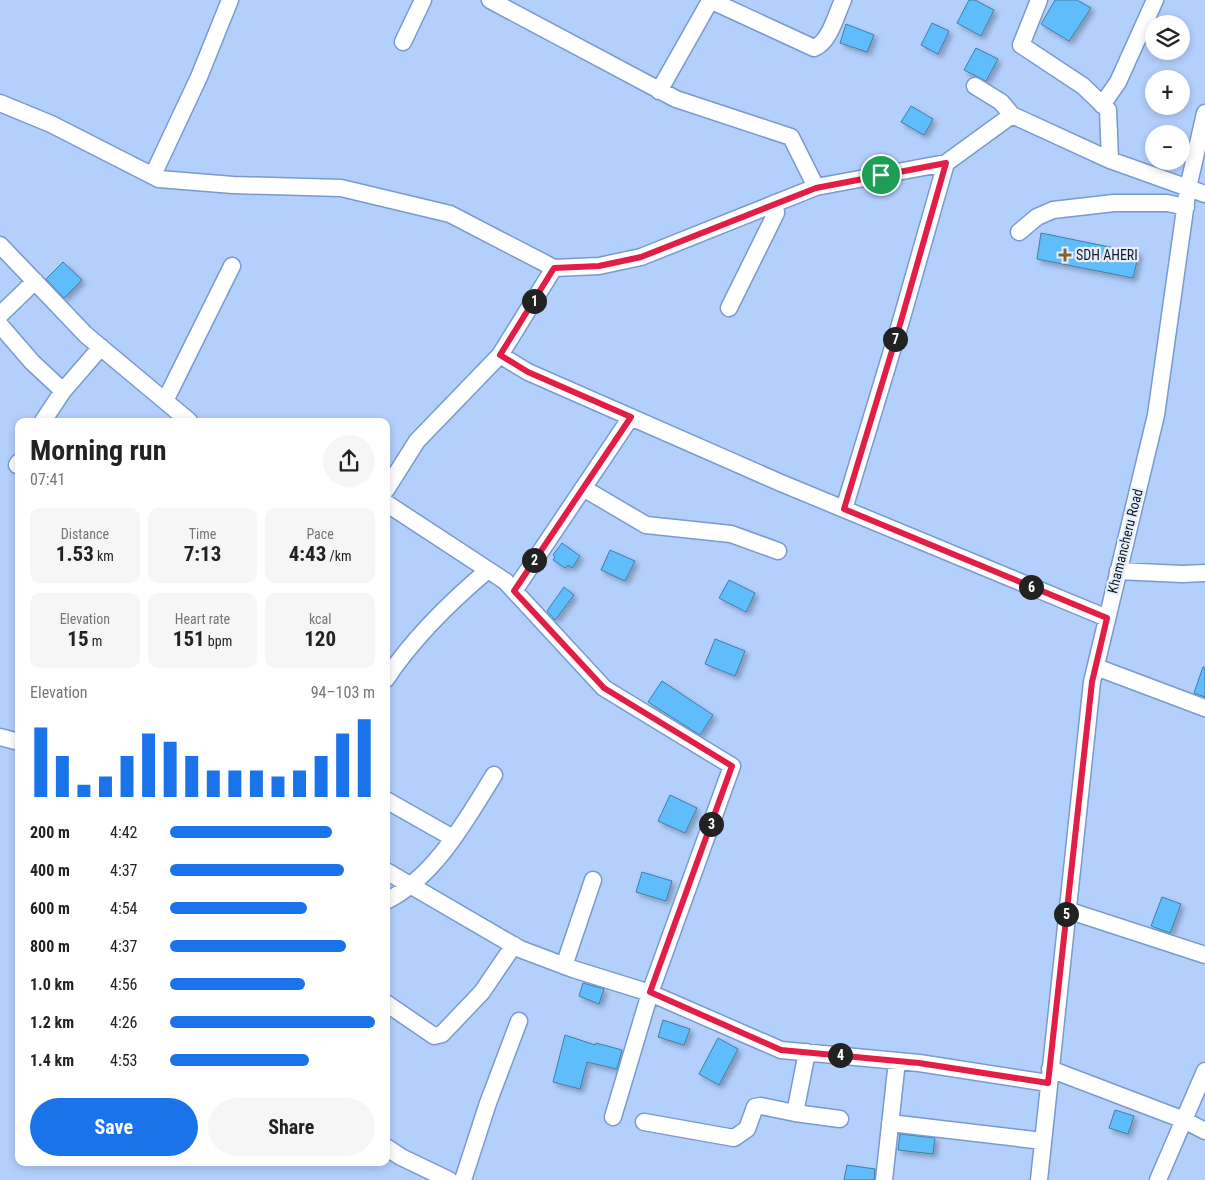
<!DOCTYPE html>
<meta charset="utf-8">
<style>
:root{--surface:#fff;--page:#f6f6f6;--text:#222;--muted:#767676;--accent:#1a73e8}
body{margin:0;font-family:"Roboto Condensed",sans-serif;background:var(--page);color:var(--text);height:100vh;display:flex;flex-direction:column;font-size:19px;white-space:nowrap}
*{box-sizing:border-box;margin:0}
p{font-size:16px;color:var(--muted)}
.icon{flex:none;width:28px;height:28px;fill:none;stroke:currentColor;stroke-width:2;stroke-linecap:round;stroke-linejoin:round}
.map{position:relative;flex:1;overflow:hidden}
.side{position:absolute;left:15px;top:418px;width:375px;height:748px;display:flex;flex-direction:column;background:var(--surface);border-radius:10px;box-shadow:0 2px 8px #0003}
.side>*{flex:none}
.tools{position:absolute;left:1145px;top:15px;display:grid;gap:10px}
.tools a{display:grid;place-items:center;width:45px;height:45px;border-radius:50%;background:var(--surface);box-shadow:0 2px 8px #0003;font-size:25px}
.pin{position:absolute;display:grid;place-items:center;width:42px;height:42px;color:#fff;margin:-21px;border:2px solid #fff;border-radius:50%;box-shadow:0 1px 5px #0007}
.km{position:absolute;width:25px;height:25px;margin:-12px;border-radius:50%;background:#222;color:#fff;font-size:14px;line-height:25px;text-align:center}
.round{display:grid;place-items:center;flex:none;width:52px;height:52px;border-radius:26px;background:var(--page)}
.head{display:flex;align-items:center;justify-content:space-between;height:85px;padding:0 15px}
h1{font-size:28px;font-weight:700;line-height:38px}
.metrics{display:grid;grid-template-columns:repeat(3,1fr);gap:8px;height:85px;padding:5px 15px}
.metrics div{display:grid;align-content:center;border-radius:10px;background:var(--page);text-align:center}
.metrics b{font-size:21px;font-weight:700}
.metrics small{font-size:14px;font-weight:400}
.metrics p{font-size:14px}
.chart{height:140px;padding:10px 15px}
.chart p{display:flex;justify-content:space-between}
.chart svg{width:100%;height:90px;margin-top:5px;stroke:var(--accent);stroke-width:6}
.button{display:flex;gap:10px;margin-top:auto;padding:10px 15px}
.button a{flex:1;height:58px;border-radius:30px;background:var(--accent);color:#fff;font-size:20px;font-weight:700;line-height:58px;text-align:center}
.button a+a{background:var(--page);color:var(--text)}
ul{padding:0 15px;list-style:none;font-size:16px}
li{display:grid;grid-template-columns:80px 60px 1fr;align-items:center;height:38px}
li i{height:12px;border-radius:6px;background:var(--accent)}
.map>svg:first-child{display:block}
</style>
<div class="map">
<svg width="1205" height="1180" viewBox="0 0 1205 1180">
<defs>
<filter id="shadow"><feDropShadow dx="3.5" dy="3.5" stdDeviation="2.5" flood-color="#0004"/></filter>
</defs>
<rect width="100%" height="100%" fill="#b3cffc"/>
<path fill="#61bdfb" stroke="#427da5" filter="url(#shadow)" d="M969,0H975L994,10L981,36L957,23Z
M1055,0H1077L1091,8L1069,41L1041,24Z
M932,23L949,31L938,54L921,45Z
M846,24L874,35L867,52L840,43Z
M976,48L998,59L986,81L964,70Z
M911,106L933,119L924,135L901,122Z
M1041,233L1139,253L1133,278L1037,259Z
M63,262L82,280L64,298L46,279Z
M562,543L580,556L572,568L568,565L565,568L553,560L555,557L553,555Z
M610,550L635,561L625,581L601,570Z
M729,580L755,593L746,612L719,598Z
M564,587L574,595L555,620L547,611Z
M715,639L745,651L735,676L705,664Z
M1203,667H1205V697L1194,693Z
M662,681L713,715L700,735L648,702Z
M670,795L697,808L685,833L658,821Z
M642,872L672,881L666,901L636,892Z
M1162,897L1181,904L1170,933L1151,926Z
M583,983L604,989L599,1004L579,996Z
M663,1020L690,1029L684,1045L658,1037Z
M565,1035L595,1045L596,1043L622,1050L617,1069L587,1062L580,1089L553,1082Z
M718,1038L738,1049L719,1085L699,1074Z
M1115,1110L1134,1116L1128,1134L1109,1128Z
M900,1134L935,1138L933,1154L898,1150Z
M847,1165L875,1169L874,1180H844Z"/>
<g fill="none" stroke-linecap="round" stroke-linejoin="round">
<g stroke="#799acf" stroke-width="19">
<path id="minor" d="M490,0L676,99L791,137L816,187
M710,0L814,48C830,42 836,15 843,0
M1039,0L1021,45L1083,86L1108,110L1110,160
M403,42L423,0
M975,86L1001,102L1012,115
M659,91L710,1
M0,103L51,124L159,179L233,185L341,188L450,214L554,268
M1102,105L1118,82L1155,0
M153,175L199,77L230,0
M1019,232L1037,217L1053,210L1114,203H1167L1186,207
M0,245L86,335L189,421
M729,308L776,213L775,203
M0,315L35,281
M0,325L32,362L63,391L101,347
M500,355L554,268L599,266L641,257L816,187L946,163
M165,401L232,266
M43,421L63,391
M17,465L19,462
M583,488L646,525L731,534L778,551
M386,490L417,441L500,355L528,372L781,483L1107,618
M386,503L505,581L604,688L732,766L650,993L781,1050L919,1063L1048,1083
M844,509L901,321L946,163L1012,115L1110,160L1205,194
M1118,571L1182,574L1205,573
M514,591L631,417
M1096,667L1205,708
M386,679C414,637 450,602 488,570
M0,737L19,742
M386,800L453,838
M386,871L520,949L573,969L650,993L613,1117
M386,901C435,877 466,820 494,775
M1067,910L1205,955
M564,966L593,880
M386,1003L434,1036L442,1034L482,992L514,945
M1050,1069L1184,1120L1205,1131
M795,1113L840,1119
M644,1122L734,1138L747,1129L755,1107L761,1106L795,1113L807,1052
M890,1123L1043,1141
M386,1147L401,1157L449,1180
M463,1180L488,1103L519,1021
M884,1180L897,1061
M1039,1180L1092,682L1156,415L1188,188L1205,113
M1158,1180L1205,1071"/>
</g>
<use href="#minor" stroke="#fff" stroke-width="16"/>
</g>
<g fill="none" stroke-linecap="round" stroke-linejoin="round">
<g stroke="#fff" stroke-width="10">
<path id="route" d="M946,163L901,321L844,509L1107,618L1092,682L1048,1083L919,1063L781,1050L650,992L732,766L604,688L514,591L631,417L528,372L500,355L554,268L599,266L641,257L816,188Z"/>
</g>
<use href="#route" stroke="#e11d48" stroke-width="6"/>
</g>
<path fill="#7d6335" stroke="#e8effa" stroke-width="2" d="M1062.5 247.5h5v5h5v5h-5v5h-5v-5h-5v-5h5z"/>
<g text-anchor="middle" dominant-baseline="central" stroke-width="4.5" stroke-linejoin="round" paint-order="stroke">
<g font-size="14" fill="#0e1b2f" stroke="#e8effa" text-anchor="start">
<text x="1076" y="255">SDH AHERI</text>
</g>
<g font-size="14" fill="#0e1b2f" stroke="#e8effa">
<text transform="translate(1125 541) rotate(-76)">Khamancheru Road</text>
</g>
</g>
</svg>
<div class="tools">
<a><svg class="icon" aria-label="layers" viewBox="0 0 24 24"><path d="M12 4l9 5-9 5-9-5zM3 14l9 5 9-5"/></svg></a>
<a>+</a>
<a>−</a>
</div>
<div class="pin" style="left:881px;top:175px;background:#1e9e55"><svg class="icon" aria-label="arrive" viewBox="0 0 24 24"><path d="M6 21V4h12l-3 4 3 4H6"/></svg></div>
<b class="km" style="left:534px;top:301px">1</b>
<b class="km" style="left:534px;top:560px">2</b>
<b class="km" style="left:711px;top:824px">3</b>
<b class="km" style="left:840px;top:1055px">4</b>
<b class="km" style="left:1066px;top:914px">5</b>
<b class="km" style="left:1031px;top:587px">6</b>
<b class="km" style="left:895px;top:339px">7</b>
<section class="side">
<div class="head"><div><h1>Morning run</h1><p>07:41</p></div><a class="round"><svg class="icon" aria-label="share" viewBox="0 0 24 24"><path d="M12 15V3M7 8l5-5 5 5M5 13v7h14v-7"/></svg></a></div>
<div class="metrics">
<div><p>Distance</p><b>1.53<small> km</small></b></div>
<div><p>Time</p><b>7:13</b></div>
<div><p>Pace</p><b>4:43<small> /km</small></b></div>
</div>
<div class="metrics">
<div><p>Elevation</p><b>15<small> m</small></b></div>
<div><p>Heart rate</p><b>151<small> bpm</small></b></div>
<div><p>kcal</p><b>120</b></div>
</div>
<div class="chart"><p><span>Elevation</span>94–103 m</p>
<svg viewBox="0 0 160 44" preserveAspectRatio="none"><path d="M5 44V10M15 44V24M25 44V38M35 44V34M45 44V24M55 44V13M65 44V17M75 44V24M85 44V31M95 44V31M105 44V31M115 44V34M125 44V31M135 44V24M145 44V13M155 44V6"/></svg>
</div>
<ul>
<li><b>200 m</b>4:42<i style="width:79%"></i></li>
<li><b>400 m</b>4:37<i style="width:85%"></i></li>
<li><b>600 m</b>4:54<i style="width:67%"></i></li>
<li><b>800 m</b>4:37<i style="width:86%"></i></li>
<li><b>1.0 km</b>4:56<i style="width:66%"></i></li>
<li><b>1.2 km</b>4:26<i style="width:100%"></i></li>
<li><b>1.4 km</b>4:53<i style="width:68%"></i></li>
</ul>
<div class="button"><a>Save</a><a>Share</a></div>
</section>
</div>
